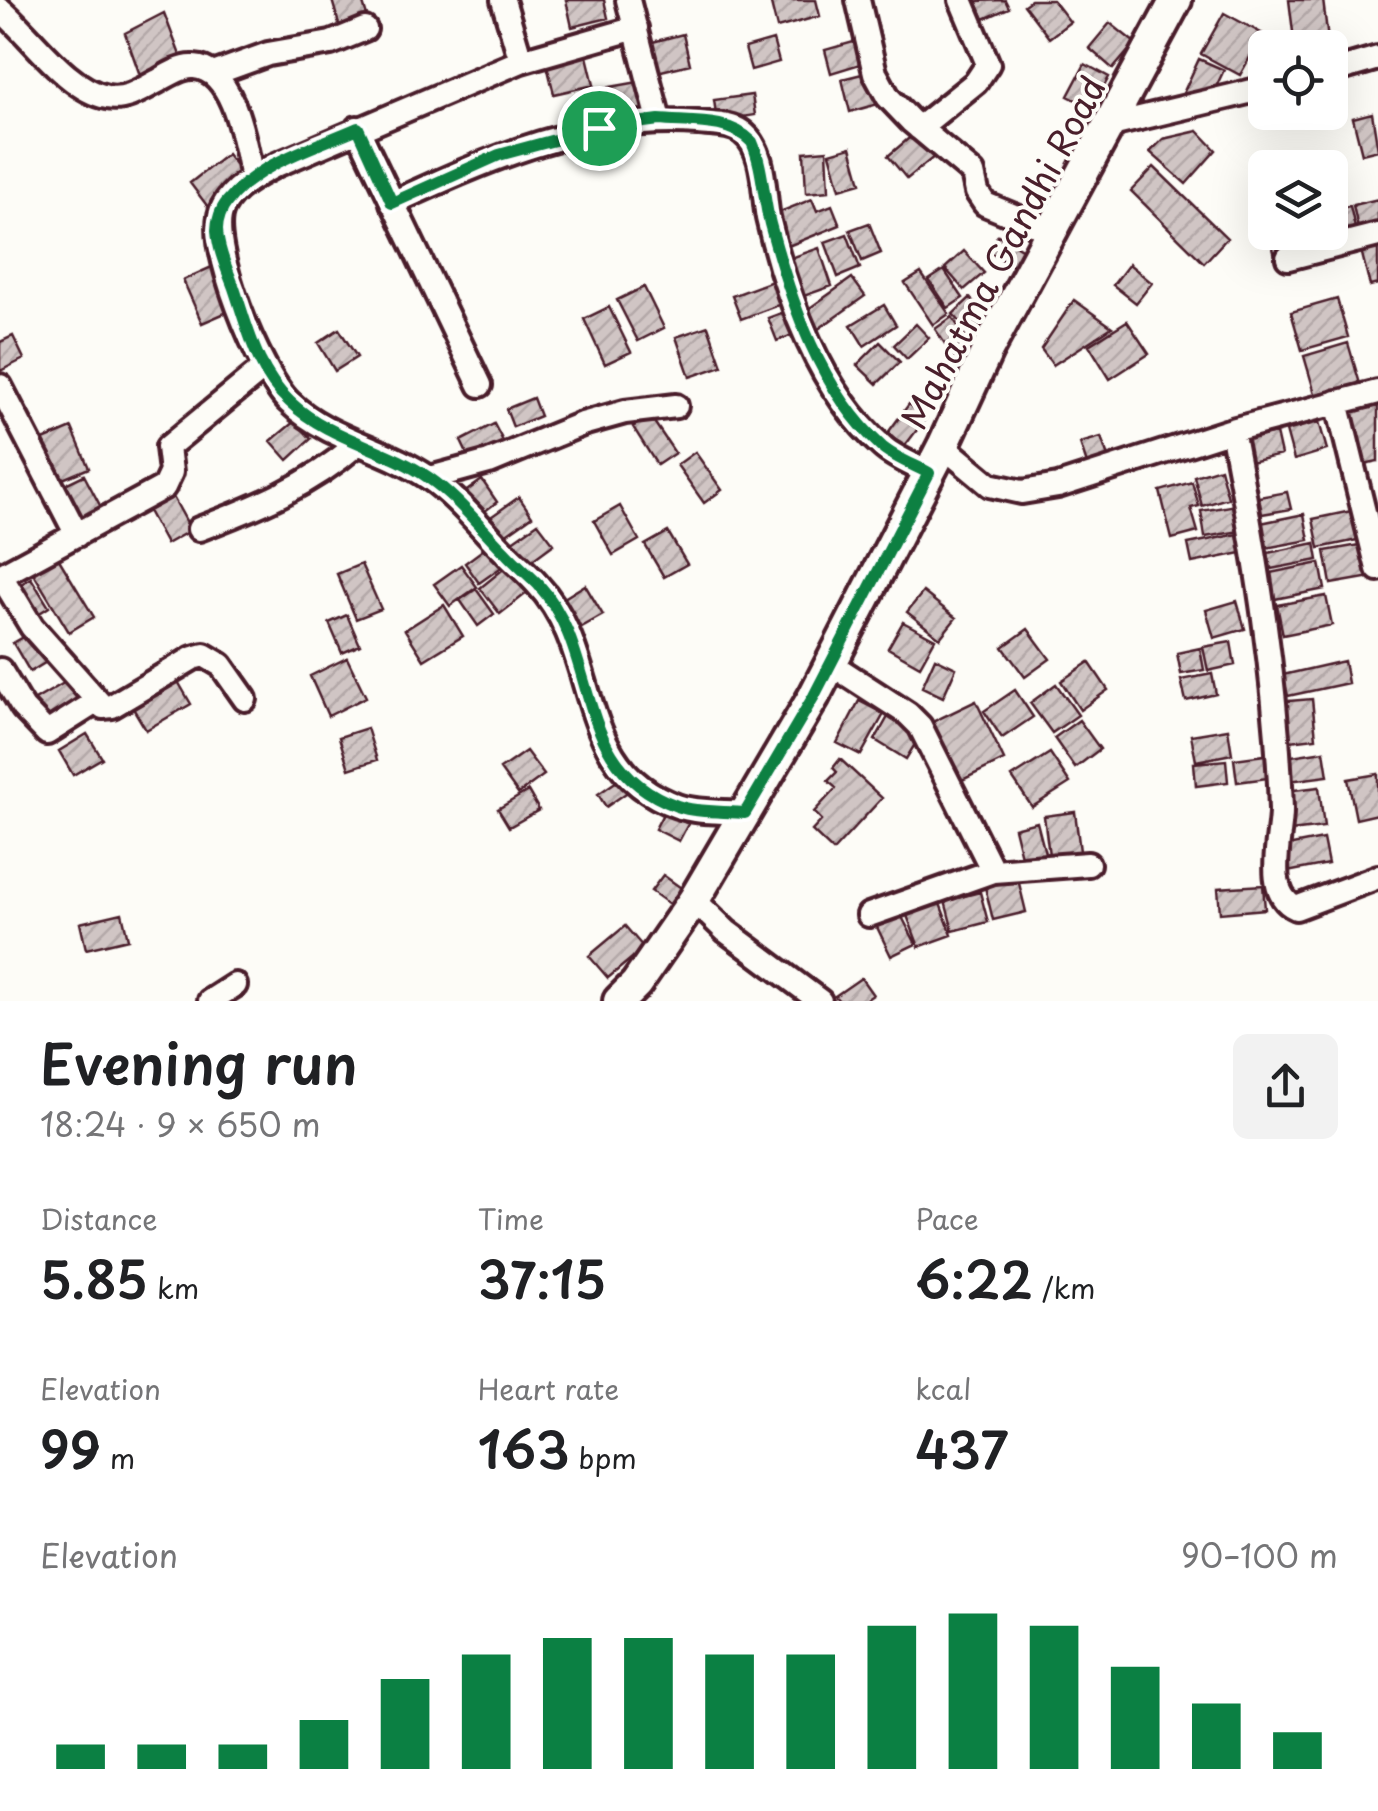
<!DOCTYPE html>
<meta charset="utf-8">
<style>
:root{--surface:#fff;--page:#f2f2f2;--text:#202124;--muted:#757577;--accent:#0b8043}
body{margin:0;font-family:"Playpen Sans",sans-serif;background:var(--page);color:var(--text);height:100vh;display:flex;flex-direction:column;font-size:38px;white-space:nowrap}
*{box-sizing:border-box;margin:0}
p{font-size:32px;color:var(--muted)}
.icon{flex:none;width:55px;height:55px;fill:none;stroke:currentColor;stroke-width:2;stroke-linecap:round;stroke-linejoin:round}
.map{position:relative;height:1001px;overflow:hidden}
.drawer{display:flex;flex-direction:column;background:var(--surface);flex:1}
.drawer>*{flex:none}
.controls{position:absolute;left:1248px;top:30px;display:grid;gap:20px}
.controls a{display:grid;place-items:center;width:100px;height:100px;border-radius:15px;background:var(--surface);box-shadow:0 10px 40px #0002;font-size:50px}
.pin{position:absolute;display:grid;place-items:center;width:85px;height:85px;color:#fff;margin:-42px;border:5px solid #fff;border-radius:50%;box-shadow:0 2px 10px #0007}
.round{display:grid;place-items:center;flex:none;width:105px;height:105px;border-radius:15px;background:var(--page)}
.headline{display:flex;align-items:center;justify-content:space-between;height:170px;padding:0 40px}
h1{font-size:55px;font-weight:600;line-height:75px}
.metrics{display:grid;grid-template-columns:repeat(3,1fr);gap:15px;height:170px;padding:10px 40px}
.metrics div{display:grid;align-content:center}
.metrics b{font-size:50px;font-weight:600}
.metrics small{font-size:28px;font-weight:400}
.metrics p{font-size:28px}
.chart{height:280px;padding:20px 40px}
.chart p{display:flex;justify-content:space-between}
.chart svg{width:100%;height:180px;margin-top:10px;stroke:var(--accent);stroke-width:6}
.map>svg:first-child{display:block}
</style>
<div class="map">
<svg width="1378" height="1001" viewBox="0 0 1378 1001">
<defs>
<pattern id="building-hatch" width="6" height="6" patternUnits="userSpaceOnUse" patternTransform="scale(2.5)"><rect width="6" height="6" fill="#d0c5c4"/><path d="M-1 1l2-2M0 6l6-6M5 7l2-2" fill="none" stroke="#b4a9a9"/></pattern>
</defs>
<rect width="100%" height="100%" fill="#fdfcf7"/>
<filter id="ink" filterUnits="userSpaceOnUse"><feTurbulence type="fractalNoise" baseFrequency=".01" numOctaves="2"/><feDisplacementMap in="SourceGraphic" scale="20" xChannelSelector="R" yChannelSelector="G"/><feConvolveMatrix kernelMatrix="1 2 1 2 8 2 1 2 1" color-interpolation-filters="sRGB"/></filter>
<g filter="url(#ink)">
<path fill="url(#building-hatch)" stroke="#4a1f2b" stroke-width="2.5" d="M332,0H362L369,23L341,31Z
M566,0H604L608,18L572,27Z
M770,0H816L820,16L777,28Z
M1005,0L1009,8L984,19L976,1Z
M1031,0H1053L1070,22L1049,38L1024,5Z
M1289,0H1323L1329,48H1295Z
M164,13L183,63L142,81L125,33Z
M1224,13L1263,34L1240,75L1201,54Z
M1110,23L1135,43L1113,69L1089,48Z
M683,34L690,64L653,73L645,44Z
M864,39L870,61L831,73L825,50Z
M773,40L779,62L751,70L745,48Z
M586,52L594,85L554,94L546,61Z
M1199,59L1224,70L1206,108L1174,113Z
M1085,64L1109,77L1092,108L1068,96Z
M874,71L882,103L850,112L842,79Z
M644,81L650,114L605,122L599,89Z
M752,95L755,115L717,121L714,100Z
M1372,113L1378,150L1362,154L1353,118Z
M1198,131L1216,150L1186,184L1150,152L1163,139Z
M915,133L935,156L907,179L888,156Z
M851,147L861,183L840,189L830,153Z
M827,150L829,191L806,193L804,152Z
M227,154L246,178L208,207L190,183Z
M1154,167L1227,238L1204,263L1131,191Z
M812,199L817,211L832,205L840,225L788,246L775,214Z
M1378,199V234L1360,238L1353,205Z
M1350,206L1357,237L1326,244L1324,232H1330V210Z
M869,223L881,253L862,261L850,230Z
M1269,232H1308L1312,250L1276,260Z
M847,234L860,268L838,277L825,242Z
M998,235L1023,250L1013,266L988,251Z
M1378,246V284L1370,286L1361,250Z
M819,248L832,286L801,297L788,259Z
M964,251L984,273L964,290L945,268Z
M1129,264L1152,283L1136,303L1113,285Z
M214,266L232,310L202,323L183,280Z
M944,270L963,298L948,308L929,280Z
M921,273L949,314L933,325L905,283Z
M852,278L865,296L817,330L804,312Z
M775,280L784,303L741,319L732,296Z
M644,287L664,328L638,341L617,300Z
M970,298L991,321L974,337L953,314Z
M1337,299L1348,337L1302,350L1291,312Z
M1074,300L1112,327L1053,365L1041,349Z
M884,305L896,325L864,346L851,325Z
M609,307L631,352L605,364L584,319Z
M789,310L798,333L777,341L768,318Z
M952,317L973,348L956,360L935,329Z
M1127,321L1149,354L1110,379L1089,345Z
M916,324L929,338L907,359L894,345Z
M708,326L722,366L690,377L676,337Z
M339,329L357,357L335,371L318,343Z
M13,336L24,359L0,371V342Z
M880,342L900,362L877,384L857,365Z
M1348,343L1360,384L1316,397L1304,356Z
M533,398L540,416L513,427L506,409Z
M909,404L926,418L904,447L887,434Z
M1378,406V461L1359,465L1348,413Z
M650,416L675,453L657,465L633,427Z
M295,421L311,439L288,460L271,441Z
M1319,422L1327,450L1294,460L1286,431Z
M494,424L506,447L472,464L461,441Z
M72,428L89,468L53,483L36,443Z
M1276,433L1281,455L1250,462L1245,440Z
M1101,437L1110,463L1089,470L1080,443Z
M695,452L722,490L704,503L677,465Z
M1220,468L1228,498L1202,506L1194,476Z
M84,475L103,511L78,524L59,487Z
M482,480L497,502L477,517L461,495Z
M1192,482L1199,506L1191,508L1198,532L1172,539L1160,491Z
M1287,492L1291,509L1262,514L1259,497Z
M173,497L191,530L166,544L148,511Z
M519,497L532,516L498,540L485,521Z
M1236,505L1240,531L1205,537L1201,511Z
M620,506L639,540L613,555L594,521Z
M1356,510L1362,539L1319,548L1313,519Z
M1304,514L1309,540L1260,549L1256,524Z
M538,523L554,544L524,566L508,544Z
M668,532L687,564L664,577L645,545Z
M1243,533L1246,552L1192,563L1188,544Z
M1315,543L1318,560L1271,569L1268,553Z
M1365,544L1371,577L1331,584L1325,551Z
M488,546L503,566L479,583L465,563Z
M57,556L94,617L69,632L32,571Z
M511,563L532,589L500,614L480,588Z
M1320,563L1325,589L1275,599L1270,573Z
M361,564L381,609L356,619L337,574Z
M461,565L477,587L450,606L434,584Z
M31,578L49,607L30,619L11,590Z
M585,585L603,615L578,629L561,600Z
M476,589L494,614L478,626L460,600Z
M923,592L956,618L940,638L907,612Z
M1326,596L1332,625L1283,635L1277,605Z
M1237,601L1245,629L1214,638L1206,610Z
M444,605L463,636L424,660L405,630Z
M347,615L360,645L342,653L329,623Z
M903,622L935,639L920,666L888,648Z
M1028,629L1050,659L1025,677L1003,647Z
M31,633L48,661L30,672L13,643Z
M1231,642L1235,665L1208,671L1203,647Z
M1200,648L1204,670L1181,674L1177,653Z
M347,658L366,697L328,716L310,676Z
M935,658L956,668L943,697L922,687Z
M1344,661L1348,683L1288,696L1283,675Z
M1089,662L1108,690L1080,710L1061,681Z
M1212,674L1216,694L1186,701L1181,680Z
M176,678L191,704L146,730L131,705Z
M69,680L84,708L50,726L35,700Z
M1056,684L1078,715L1052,733L1030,703Z
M1015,690L1033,717L1002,738L984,711Z
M1312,699L1316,738L1281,742L1277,702Z
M859,701L884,714L861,755L837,743Z
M976,701L1004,760L958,782L930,723Z
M888,717L920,736L906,759L875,740Z
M1079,720L1100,749L1075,768L1054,738Z
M367,728L377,760L349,769L339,737Z
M1228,729L1232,754L1196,761L1191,735Z
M87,734L102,758L73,775L59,751Z
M526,751L544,775L518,794L500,769Z
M1324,751L1328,776L1288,781L1285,757Z
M1050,753L1070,783L1032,807L1012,777Z
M1265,755L1268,778L1237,782L1234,759Z
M840,759L882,798L833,851L812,831L822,820L814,812L836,788L828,781L837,772L833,768Z
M1226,760L1228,782L1196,786L1194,763Z
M1378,774V814L1356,819L1348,779Z
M620,779L629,791L606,807L598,794Z
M1319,787L1324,827L1290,831L1285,791Z
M528,791L539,810L509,827L498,809Z
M664,812L688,824L679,841L655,829Z
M1075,812L1081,859L1050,863L1044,816Z
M1037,822L1047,861L1024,868L1014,828Z
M1323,839L1328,864L1282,873L1277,848Z
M663,875L684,890L672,906L651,891Z
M1018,879L1026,912L993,920L985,887Z
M1263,885L1265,909L1220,913L1218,888Z
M980,892L988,922L953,931L945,901Z
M939,901L952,935L919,947L906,913Z
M122,913L128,939L86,949L80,923Z
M900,913L916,944L891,956L876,925Z
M625,926L644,948L608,978L589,956Z
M861,978L873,995L864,1001H839L835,996Z"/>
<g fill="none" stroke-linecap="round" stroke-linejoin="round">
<g stroke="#4a1f2b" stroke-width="30">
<path id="minor" d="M503,0L521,61
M628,0L659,120
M858,0L875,73L888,97L911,121L973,173L977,192L985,204L1053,232
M0,9C30,34 67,90 107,97C125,101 143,89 158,81C168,75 182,66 194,67C235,69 245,147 252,178
M636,28L521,61L276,165C257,175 233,187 223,207C204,242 261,375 289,402C329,440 384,447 429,478C458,498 480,527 505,552C515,563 527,572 537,584C603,654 571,768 677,806C697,813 724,811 745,813
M1330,72L1378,58
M213,74L268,54L331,43L365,29
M1111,125L1265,88
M357,128L480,385
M919,128L976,82L988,64L961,0
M392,203C489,159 589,114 698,123C712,125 730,123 742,132C766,150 763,192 768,218C786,297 820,392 883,447C895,458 914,465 929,473
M1288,258L1378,235
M0,386L77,535
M1337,402L1378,569
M1232,430C1256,555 1277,681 1281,809C1282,835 1262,893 1296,908L1378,877
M943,446L990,485L1022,492L1058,486L1232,430L1378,392
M430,478L489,462L582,424L625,412L676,406
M199,529C257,507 309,486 356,445
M0,576L164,487L171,472L168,447L264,368
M1,576L32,627L103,707L112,706L193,658L204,655L221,665L245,699
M831,664L908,714L920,726L993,871
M0,670L23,708L47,733L96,702
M694,900L726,931L820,1001
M869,915L993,871L1088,864
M210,1001L235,985"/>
</g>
<g stroke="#4a1f2b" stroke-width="38">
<path id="secondary" d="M619,1001L636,984L694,900L814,696L943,446L987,351L1176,0"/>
</g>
<use href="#minor" stroke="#fdfcf7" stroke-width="22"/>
<use href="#secondary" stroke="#fdfcf7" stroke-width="30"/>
</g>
</g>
<g fill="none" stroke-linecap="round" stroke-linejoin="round" filter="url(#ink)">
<g stroke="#fff" stroke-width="20">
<path id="route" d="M659,120C690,123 729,118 752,142C763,167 763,197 770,224C791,302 820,391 882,447C895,458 914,465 929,473L814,696L745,813C724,811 697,813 677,806C569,767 603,656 538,584C527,573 515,563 505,552C480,527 458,498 429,478C385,447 330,440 290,402C257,372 248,329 234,288C227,269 218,250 217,230C217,221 221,209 227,202C257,163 315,147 358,128L392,203L499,155L599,128Z"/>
</g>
<use href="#route" stroke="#0b8043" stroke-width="12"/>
</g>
<g text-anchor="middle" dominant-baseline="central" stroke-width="8" stroke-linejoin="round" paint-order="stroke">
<g font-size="35" fill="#4a1f2b" stroke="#fdfcf7">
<text transform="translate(1002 252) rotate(-62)">Mahatma Gandhi Road</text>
</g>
</g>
</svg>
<div class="controls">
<a><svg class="icon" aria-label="locate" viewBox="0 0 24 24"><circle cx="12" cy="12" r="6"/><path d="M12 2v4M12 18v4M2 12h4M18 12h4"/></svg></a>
<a><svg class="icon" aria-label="layers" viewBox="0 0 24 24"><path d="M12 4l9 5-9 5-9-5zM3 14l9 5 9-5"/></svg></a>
</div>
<div class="pin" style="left:599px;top:128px;background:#1e9e55"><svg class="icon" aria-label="arrive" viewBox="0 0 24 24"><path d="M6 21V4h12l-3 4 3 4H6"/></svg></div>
</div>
<section class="drawer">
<div class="headline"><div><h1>Evening run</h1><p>18:24 · 9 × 650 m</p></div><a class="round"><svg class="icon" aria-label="share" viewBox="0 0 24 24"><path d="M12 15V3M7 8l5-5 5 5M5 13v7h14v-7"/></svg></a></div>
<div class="metrics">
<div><p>Distance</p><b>5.85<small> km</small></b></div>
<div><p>Time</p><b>37:15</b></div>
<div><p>Pace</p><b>6:22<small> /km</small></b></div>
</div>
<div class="metrics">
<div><p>Elevation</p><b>99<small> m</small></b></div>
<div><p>Heart rate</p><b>163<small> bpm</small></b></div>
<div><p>kcal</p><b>437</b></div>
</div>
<div class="chart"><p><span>Elevation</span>90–100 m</p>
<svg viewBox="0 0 160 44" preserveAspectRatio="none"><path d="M5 44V38M15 44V38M25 44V38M35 44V32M45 44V22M55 44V16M65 44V12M75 44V12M85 44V16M95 44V16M105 44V9M115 44V6M125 44V9M135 44V19M145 44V28M155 44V35"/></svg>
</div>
</section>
